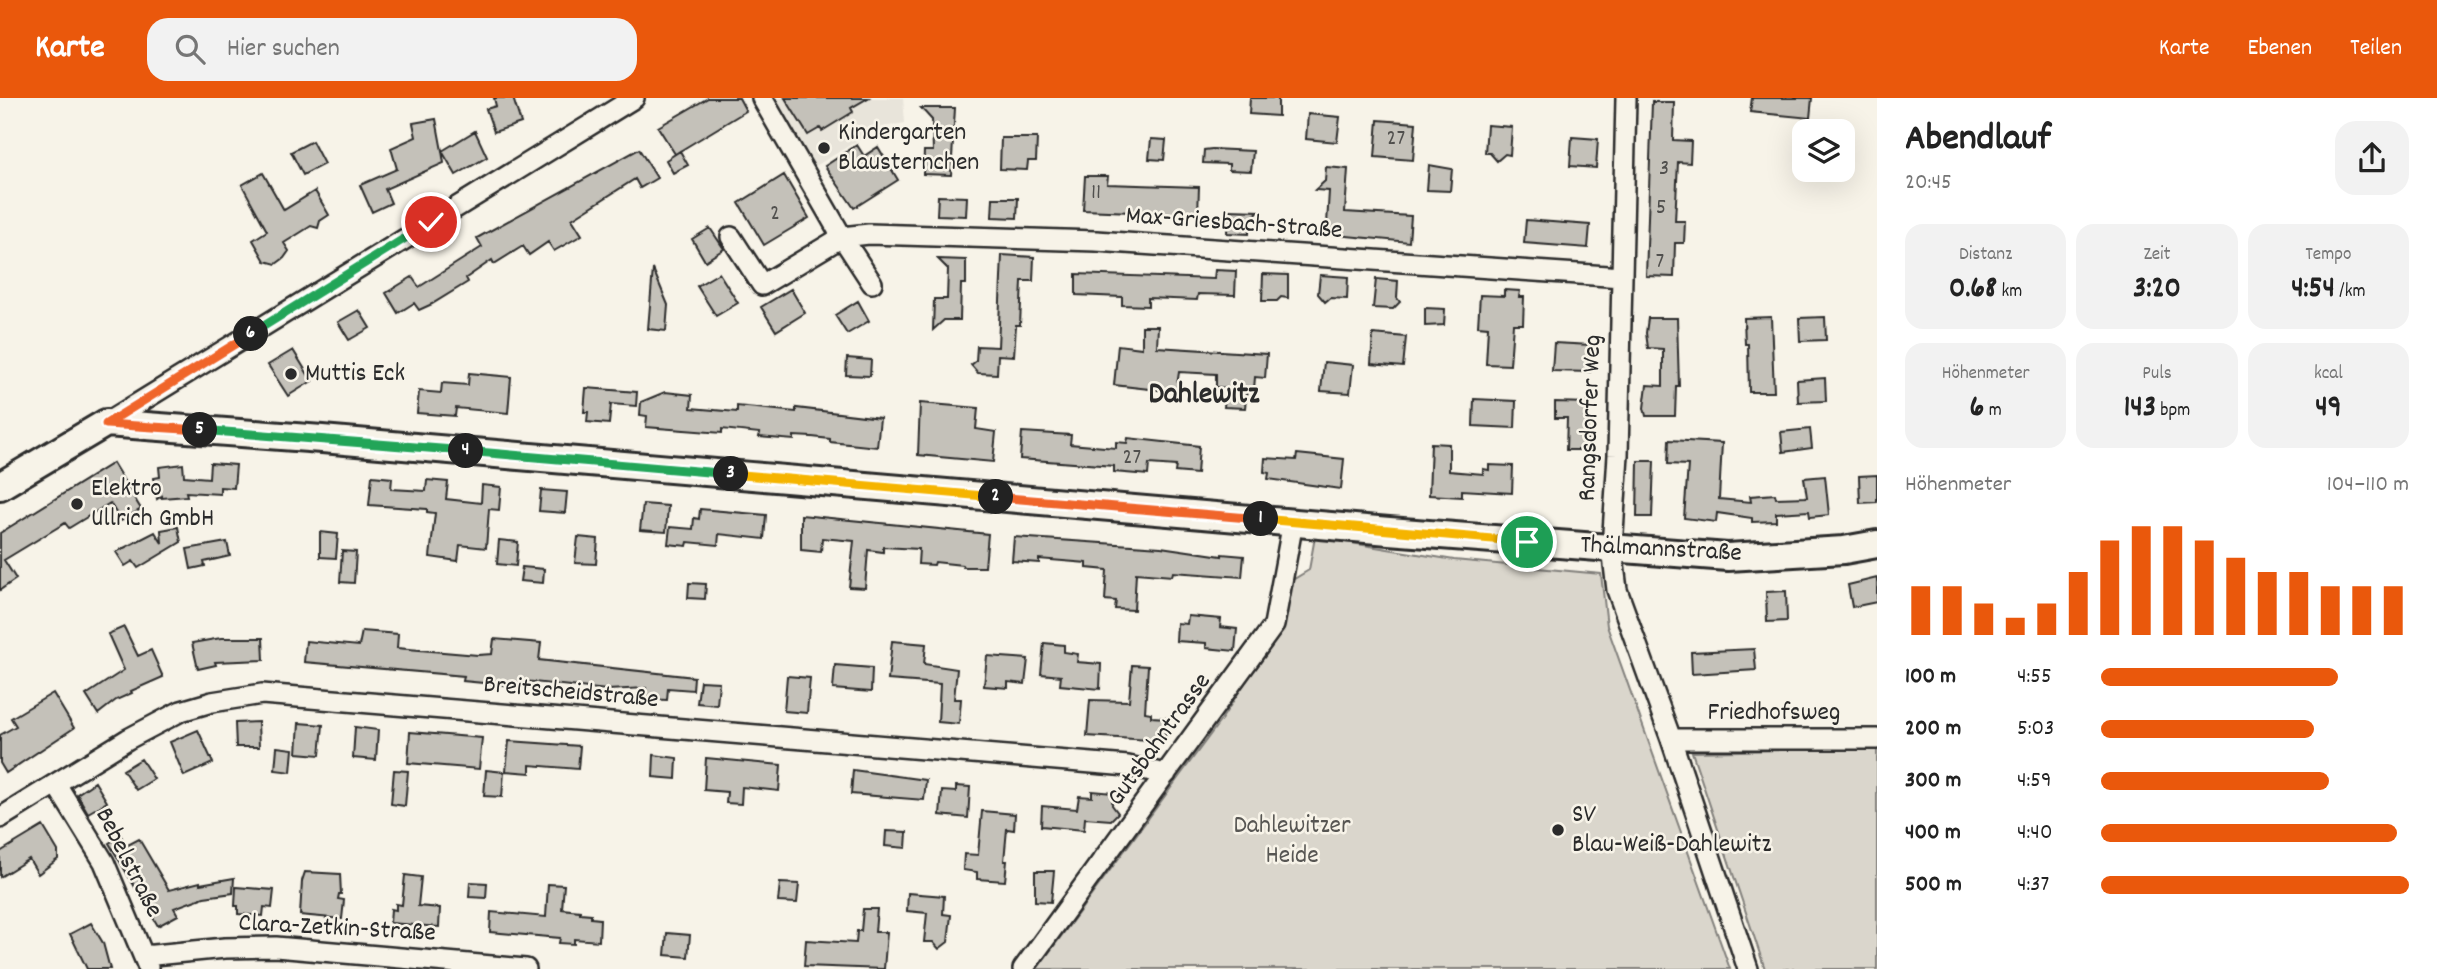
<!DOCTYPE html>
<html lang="de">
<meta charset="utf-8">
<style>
:root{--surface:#fff;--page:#f2f2f2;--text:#222;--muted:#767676;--accent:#ea580c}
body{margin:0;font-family:Dekko,sans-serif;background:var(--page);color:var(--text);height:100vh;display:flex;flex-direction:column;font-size:26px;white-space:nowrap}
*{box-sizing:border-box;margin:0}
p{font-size:23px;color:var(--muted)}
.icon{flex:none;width:38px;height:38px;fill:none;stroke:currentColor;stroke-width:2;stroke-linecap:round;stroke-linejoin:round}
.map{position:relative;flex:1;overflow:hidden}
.panel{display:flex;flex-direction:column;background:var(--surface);width:560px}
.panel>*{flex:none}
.tools{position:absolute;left:1792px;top:21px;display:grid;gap:14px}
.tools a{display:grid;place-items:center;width:63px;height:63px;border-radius:14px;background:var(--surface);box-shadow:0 7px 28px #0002;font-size:35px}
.pin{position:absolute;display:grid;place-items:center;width:60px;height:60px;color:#fff;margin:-30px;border:4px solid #fff;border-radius:50%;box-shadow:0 2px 7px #0007}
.km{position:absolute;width:35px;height:35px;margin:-18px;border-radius:50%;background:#222;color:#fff;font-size:19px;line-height:35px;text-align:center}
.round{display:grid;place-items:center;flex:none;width:74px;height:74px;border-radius:21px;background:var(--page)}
.summary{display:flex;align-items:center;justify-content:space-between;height:119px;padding:0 28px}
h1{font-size:38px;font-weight:700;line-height:52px}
.stats{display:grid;grid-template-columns:repeat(3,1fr);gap:10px;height:119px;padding:7px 28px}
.stats div{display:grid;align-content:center;border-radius:18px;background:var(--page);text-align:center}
.stats b{font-size:30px;font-weight:700}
.stats small{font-size:19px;font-weight:400}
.stats p{font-size:19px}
.chart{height:196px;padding:14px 28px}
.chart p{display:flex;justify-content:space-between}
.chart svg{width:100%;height:126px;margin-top:7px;stroke:var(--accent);stroke-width:6}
ul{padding:0 28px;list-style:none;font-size:23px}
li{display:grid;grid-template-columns:112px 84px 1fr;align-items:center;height:52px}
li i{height:18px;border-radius:9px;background:var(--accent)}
header{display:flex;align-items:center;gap:42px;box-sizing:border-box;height:98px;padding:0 35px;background:var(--accent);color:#fff}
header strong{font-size:33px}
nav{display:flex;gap:38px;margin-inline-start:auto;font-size:24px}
.search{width:490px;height:63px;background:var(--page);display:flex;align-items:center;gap:18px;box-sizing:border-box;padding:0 24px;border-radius:21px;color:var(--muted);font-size:26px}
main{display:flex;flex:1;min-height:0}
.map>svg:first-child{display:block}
</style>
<header>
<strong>Karte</strong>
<div class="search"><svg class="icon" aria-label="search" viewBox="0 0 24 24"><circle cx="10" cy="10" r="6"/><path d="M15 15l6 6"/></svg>Hier suchen</div>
<nav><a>Karte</a><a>Ebenen</a><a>Teilen</a></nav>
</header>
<main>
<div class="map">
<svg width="1877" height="871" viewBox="0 0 1877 871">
<rect width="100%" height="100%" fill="#f7f3e8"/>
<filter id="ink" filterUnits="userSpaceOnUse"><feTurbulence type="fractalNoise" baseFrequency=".0143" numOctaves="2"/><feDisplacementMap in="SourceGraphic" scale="14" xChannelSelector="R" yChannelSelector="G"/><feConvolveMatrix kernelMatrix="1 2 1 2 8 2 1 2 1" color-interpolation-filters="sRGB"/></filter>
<g filter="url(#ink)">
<path fill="#e8e4da" d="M771,0H903L905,25L878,30L814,69Z"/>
<path fill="#dad6cc" stroke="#82807c" stroke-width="2" d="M1315,439L1454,462L1601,476L1607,528L1730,871H1037L1221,622L1278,533L1291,483L1309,472Z
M1877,650V871H1765L1692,654Z"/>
<path fill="#c4c1b9" stroke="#2b2b2b" stroke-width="2" d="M494,0H513L521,25L494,34L486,11L496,8Z
M708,0H739L746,13L675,56L658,29Z
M785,0H868L851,10L853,14L822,33L820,30L808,37Z
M1250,0H1278V18L1249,16Z
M1752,0H1812L1810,20L1750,14Z
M1652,4H1674L1673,42L1691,43L1690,65L1678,64L1675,123H1685L1684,145H1675L1674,179L1646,178Z
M921,10H955L951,77L923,76L924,53H933L932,22Z
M1308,16L1340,19L1337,44L1306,41Z
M436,21L442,53L475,33L487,59L456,77L442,53L444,65L385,91L391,105L372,114L360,87L397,71L391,50L416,39L413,25Z
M1378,22L1416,25L1413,62L1375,59Z
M1487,27L1512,29L1510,57L1505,56L1497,63L1490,55H1485Z
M1572,39L1598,41L1596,70L1570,68Z
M1001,40H1037L1036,63H1028L1027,72L1000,71Z
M1151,41L1166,42L1164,62L1149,61Z
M312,43L324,66L303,77L291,54Z
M857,47L864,58L878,49L898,82L854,110L825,68Z
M639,51L657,80L640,90L635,81L572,121L582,137L554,153L548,144L529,157L523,148L494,166L492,162L466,180L468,184L432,206L419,212L414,205L398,215L386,195L412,179L419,189L482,149L477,140Z
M1212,51L1253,53L1251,73L1229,72V66L1203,65L1204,52Z
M680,53L688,67L673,75L666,62Z
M1429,67L1452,71L1450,93L1427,92Z
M1326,69L1348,71L1345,114L1411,118L1409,144L1315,135L1327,126L1329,93L1315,92L1325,83Z
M263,75L284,112L315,93L329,117L320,123L318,130L311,128L284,145L289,153L284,160L276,166L265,163L253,142L267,133L242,87Z
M784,77L809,120L764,147L739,105Z
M1085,78H1108L1107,86L1199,89L1198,116H1132V114L1083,112Z
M938,98L967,99L966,118L937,117Z
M993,100H1018L1017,120L992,119Z
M1228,112L1259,113L1249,122V136L1227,135Z
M1526,122L1590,127L1588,150L1524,145Z
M710,130L724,151L705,163L692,141Z
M1002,157L1034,159L1033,183H1022L1020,227H1016L1014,258L998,257L997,276L978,275L971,267L976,263L977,248L998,249Z
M938,161L966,162V186H961L960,222H944L933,232L934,201H947L948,171Z
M653,171L668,207L666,233L648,231Z
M1215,172L1236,173L1235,197L1198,196L1197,202L1148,200V208L1122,207V199L1076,197V176L1214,181Z
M719,175L738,205L716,218L697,188Z
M1263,176L1288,177V200L1281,199L1277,203H1262Z
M1320,177L1348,179L1347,201L1330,200L1325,204L1318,196Z
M1376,181L1398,183L1397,200L1400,204L1393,211L1373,210Z
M791,191L805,215L776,233L761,209Z
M1504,192L1520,193L1519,199H1524L1523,226H1513L1510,267L1486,266L1488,229L1478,228L1480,197L1504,198Z
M858,203L869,223L847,236L835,217Z
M1425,210L1445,211L1444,227L1425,228Z
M359,212L370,230L349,242L338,224Z
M1771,219L1774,294H1749L1748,246H1745L1744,220Z
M1825,219L1826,242L1800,243L1799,220Z
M1648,220H1677L1679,288H1676L1675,318H1646L1644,310L1647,287L1663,288V251L1648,250L1646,235Z
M1142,228H1158L1157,249L1267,256L1265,280L1255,279L1254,291H1247L1245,310L1224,309L1226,290L1216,289V276L1179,274L1176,294L1114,287L1118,247L1142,250Z
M1373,236L1406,239L1403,269L1371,266Z
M1554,245L1591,247L1590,274L1552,273Z
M293,252L312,283L288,298L268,267Z
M847,260L871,262L870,278L846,277Z
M1324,264L1353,267L1350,295L1321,293Z
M469,275L511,279L508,315L456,310L455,318L417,315L419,293L441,295L442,285L468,287Z
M1825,280L1826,303L1798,304L1797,282Z
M586,290L637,294L636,308L611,306L609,326L587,324L588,314H584Z
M665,294L692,297L691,310L737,314V308L796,314V310L880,320L877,349L830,344V341L812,339L794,338V342L759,339L760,335L722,331V335L646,329L647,318L640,317L641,304Z
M1474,301L1516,303L1515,330L1473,328Z
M1555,304L1588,305L1587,352H1566L1567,320H1555Z
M920,305L978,310L976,331L996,334L993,364L918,357Z
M1810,331L1812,350L1783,354L1781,334Z
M1022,334L1071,337L1070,346L1116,350V344L1127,345L1128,340L1199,348L1197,376L1175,374L1176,368L1149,366L1148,377L1114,374V368L1020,361Z
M1669,342L1722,345L1719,401L1751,404L1750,398L1775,396L1776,400L1807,399L1804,380L1825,378L1829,417L1810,419L1809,413L1776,415V423L1752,424V420L1717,415L1716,424L1684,420L1688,367L1668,366Z
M1431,345L1449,346V373L1483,376V371L1489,372V367L1513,368L1512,395L1462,392V399L1429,397Z
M1297,356L1344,361L1341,391L1268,381L1269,375L1264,374L1265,360L1296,362Z
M1638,363H1654L1652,419H1637Z
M113,365L141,411L121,423L110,405L69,430L65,425L4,462L16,481L0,492V435Z
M210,365L236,367L234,390L220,389V396L186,394L187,398L162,400V398L157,401L154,380L160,379L159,369L183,366L184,378L209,380Z
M1877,377V404L1860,405L1859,378Z
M372,378L392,380L391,391L426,393L427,382L448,384L446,401L481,405L482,387L501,389L499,412L489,411L486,450L460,447L458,463L430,459L435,415L427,414V411L369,407Z
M541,392L567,394L565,415L539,413Z
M643,406L668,408L666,434L640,432Z
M700,411L766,417L764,441L719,436L718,447L688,444L687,448L668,446L670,429L693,431L694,420L699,421Z
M801,417L988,436L985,469H963L962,467L935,464L934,467L918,466L919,451L883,449V454L868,452L865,490L849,489L854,443L822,440L821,454L801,452Z
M178,429L181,444L138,470L133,463L125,468L116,454L155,434L162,445L161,432Z
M320,434L338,436L336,460L320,459Z
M578,439L598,441L596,466L575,465Z
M1014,439L1161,449L1222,458V456L1244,458L1242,479L1173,474L1172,478L1136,475L1134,512L1115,511L1116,503L1105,502L1107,472L1087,470V465L1039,461V465L1012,463Z
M499,442L518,444L516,468L497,466Z
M227,444L230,458L204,464L205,468L191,471L187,451Z
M342,453L356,454L354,485L340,484Z
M522,469L544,471L543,485L520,483Z
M1877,480V504L1852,509L1848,487Z
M689,485L706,486L705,501L688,500Z
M1786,493L1787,523L1767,524L1766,494Z
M1188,518L1221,521L1220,529L1237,531L1235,553L1206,550V545L1176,543L1177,525L1187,526Z
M124,529L138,558L151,552L163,579L131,593L132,595L116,602L98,616L86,597L124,572L108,536Z
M362,533L398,536L397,550L478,557L492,556L494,541L541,545L539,562L694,579L693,592L668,590L667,602L646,601V590L607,592L525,583V589L463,583L464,578L304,564L306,543L359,548Z
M221,540H263L264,562L215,564L216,567L198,571L192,545Z
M892,543L926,546L924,566L957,571L954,601H961L959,626L938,624L940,586L888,582Z
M1044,545L1064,547V554L1078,556L1077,564L1101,566L1100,591L1060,587L1061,578L1041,576Z
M1754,551L1756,572L1692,576L1691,554Z
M987,558L1028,561L1025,586L1008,584V590L984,588Z
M835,567L872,570L871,594L833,591Z
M1132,567L1148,568L1145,614L1151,615V619L1167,620L1165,643L1087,638L1090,602L1129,603Z
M787,578L810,580L807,615L784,613Z
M700,583L719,584L717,607L697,605Z
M53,595L74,630L6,675L0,665V637L16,628L11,620Z
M258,624L259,649H236L235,625Z
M299,625L323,627L320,657L297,655Z
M355,629L378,632L376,662L353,660Z
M198,632L213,665L184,678L170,644Z
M410,634L482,640L479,671L408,665Z
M509,643L580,648L578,671L530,667V675L506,673Z
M277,649L293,651L291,674L275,672Z
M654,657L677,660L676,681L653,679Z
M706,660L781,667L779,693L742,689L741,706L726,705L727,694L704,692Z
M141,661L154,681L136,692L123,672Z
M394,672L408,673L405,708L391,706Z
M486,672L504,674L502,699L484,698Z
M853,672L926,682L924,702L851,696Z
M95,684L107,704L88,715L77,696Z
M956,688L970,689L968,720L940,717L942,693L956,694Z
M1092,693L1113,695L1112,707L1118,715L1111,722L1085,720L1084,732L1041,728L1042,708L1077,711L1079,698L1092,699Z
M982,713L1015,716L1014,732L1007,731L1004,763H1007L1005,783L977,781V774L963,772L964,756L978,757Z
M43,728L58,753V761L38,776L29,761L0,779V754Z
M886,733L907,734L906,750L885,748Z
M121,738L126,748L139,741L169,792L200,784V786L234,780L233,795L204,799L174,810L178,817L158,828L109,745Z
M1035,773H1054L1051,804L1035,803Z
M305,774L340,776L341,796H339L338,801L344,802L342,821L300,817L302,783Z
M405,777L421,779L418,808L440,810L439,829L390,825L391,811L396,812V806L402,807Z
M470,784L487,785L486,800L469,799Z
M780,785L799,786L797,805L778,804Z
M548,786L564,787L562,811L580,813V815L591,816V820L600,821L599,843L574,841V846L559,845L560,840L490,834L491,814L546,819Z
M236,789L274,792L272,810L264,809L263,818L238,816V808H235Z
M908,795L944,798L943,816L951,817L948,844L939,851L933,844H924L927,815L907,813Z
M863,811H877L875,834H887L884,871L804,868L806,842L856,845L857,833H861Z
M91,825L103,845L110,871H87L70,836Z
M667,835L690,837L688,859L665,857Z"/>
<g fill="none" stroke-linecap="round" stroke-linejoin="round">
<g stroke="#2b2b2b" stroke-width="24">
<path id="street" d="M762,0L842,139L872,185
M1626,0L1618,357L1612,450L1617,492L1671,641L1748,871
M731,139L762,187L842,139L869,136L1096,143L1622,179
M106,325L634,0
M1671,641H1877
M56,686L104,764L148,869
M0,720L128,641L181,613L212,604L262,596L1128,668L1166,676
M144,858L225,850L276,849L526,871
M1023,871L1274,527L1293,424"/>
</g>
<g stroke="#2b2b2b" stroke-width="32">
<path id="secondary" d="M0,388L106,325L322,341L1389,433L1728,459L1844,452L1877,446"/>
</g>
<use href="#street" stroke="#f7f3e8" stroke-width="19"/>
<use href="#secondary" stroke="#f7f3e8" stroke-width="26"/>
</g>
</g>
<g fill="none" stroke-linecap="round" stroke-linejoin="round" filter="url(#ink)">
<g stroke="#fff" stroke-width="14">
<path id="split-1" d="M1261,421L1527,444"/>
</g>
<g stroke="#fff" stroke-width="14">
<path id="split-2" d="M996,399L1261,421"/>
</g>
<g stroke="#fff" stroke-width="14">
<path id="split-3" d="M731,376L996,399"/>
</g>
<g stroke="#fff" stroke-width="14">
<path id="split-4" d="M466,353L731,376"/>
</g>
<g stroke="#fff" stroke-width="14">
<path id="split-5" d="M200,332L466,353"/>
</g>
<g stroke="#fff" stroke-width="14">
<path id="split-6" d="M200,332L106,326L251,236"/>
</g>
<g stroke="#fff" stroke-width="14">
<path id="split-7" d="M251,236L431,124"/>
</g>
<use href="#split-1" stroke="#f5b400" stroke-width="9"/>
<use href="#split-2" stroke="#f0652b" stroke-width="9"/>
<use href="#split-3" stroke="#f5b400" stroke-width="9"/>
<use href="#split-4" stroke="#22a559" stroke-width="9"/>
<use href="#split-5" stroke="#22a559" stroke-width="9"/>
<use href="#split-6" stroke="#f0652b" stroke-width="9"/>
<use href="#split-7" stroke="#22a559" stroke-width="9"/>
</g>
<g fill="#2b2b2b" stroke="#f7f3e8" stroke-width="2.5">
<circle cx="824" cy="50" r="7"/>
<circle cx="291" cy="276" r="7"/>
<circle cx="77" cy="406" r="7"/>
<circle cx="1558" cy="732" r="7"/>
</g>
<g text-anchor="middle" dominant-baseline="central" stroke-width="5" stroke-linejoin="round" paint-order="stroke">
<g font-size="23" fill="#51504e">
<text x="1396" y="41">27</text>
<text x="1664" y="71">3</text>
<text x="1096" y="95">11</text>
<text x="1661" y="110">5</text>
<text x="775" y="116">2</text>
<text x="1660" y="164">7</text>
<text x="1132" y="360">27</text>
</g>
<g font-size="26" fill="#2b2b2b" stroke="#f7f3e8" text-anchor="start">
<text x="838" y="35">Kindergarten<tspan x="838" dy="30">Blausternchen</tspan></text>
<text x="305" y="276">Muttis Eck</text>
<text x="91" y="391">Elektro<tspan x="91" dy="30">Ullrich GmbH</tspan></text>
<text x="1572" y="717">SV<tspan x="1572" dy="30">Blau-Weiß-Dahlewitz</tspan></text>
</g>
<g font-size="26" fill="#2b2b2b" stroke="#f7f3e8">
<text transform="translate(1234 126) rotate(4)">Max-Griesbach-Straße</text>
<text transform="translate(1591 320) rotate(-88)">Rangsdorfer Weg</text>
<text transform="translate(1661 452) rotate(3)">Thälmannstraße</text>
<text transform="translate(571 595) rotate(5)">Breitscheidstraße</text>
<text x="1774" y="615">Friedhofsweg</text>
<text transform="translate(1160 642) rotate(-54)">Gutsbahntrasse</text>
<text transform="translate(128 765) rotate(63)">Bebelstraße</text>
<text transform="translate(337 831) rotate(3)">Clara-Zetkin-Straße</text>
</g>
<g font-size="26" fill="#575653" stroke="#f7f3e8">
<text x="1292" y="728">Dahlewitzer<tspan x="1292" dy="30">Heide</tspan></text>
</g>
<g font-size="30" font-weight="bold" fill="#2b2b2b" stroke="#f7f3e8">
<text x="1204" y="298">Dahlewitz</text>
</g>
</g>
</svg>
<div class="tools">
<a><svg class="icon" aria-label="layers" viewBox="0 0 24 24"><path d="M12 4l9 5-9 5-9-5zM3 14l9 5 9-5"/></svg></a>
</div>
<div class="pin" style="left:1527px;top:444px;background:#1e9e55"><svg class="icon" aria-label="arrive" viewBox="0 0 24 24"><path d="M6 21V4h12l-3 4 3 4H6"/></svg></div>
<div class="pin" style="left:431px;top:124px;background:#d93025"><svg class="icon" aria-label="check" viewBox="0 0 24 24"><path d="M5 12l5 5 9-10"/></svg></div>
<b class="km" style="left:1261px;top:421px">1</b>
<b class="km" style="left:996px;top:399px">2</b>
<b class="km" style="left:731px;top:376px">3</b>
<b class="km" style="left:466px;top:353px">4</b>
<b class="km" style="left:200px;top:332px">5</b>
<b class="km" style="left:251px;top:236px">6</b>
</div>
<section class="panel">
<div class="summary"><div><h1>Abendlauf</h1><p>20:45</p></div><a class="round"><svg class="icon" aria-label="share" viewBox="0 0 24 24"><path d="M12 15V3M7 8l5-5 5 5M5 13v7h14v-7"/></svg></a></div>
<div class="stats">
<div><p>Distanz</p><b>0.68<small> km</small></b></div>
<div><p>Zeit</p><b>3:20</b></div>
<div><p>Tempo</p><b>4:54<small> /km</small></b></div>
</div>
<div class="stats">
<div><p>Höhenmeter</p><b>6<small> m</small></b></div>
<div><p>Puls</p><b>143<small> bpm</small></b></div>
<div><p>kcal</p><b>49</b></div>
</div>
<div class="chart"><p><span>Höhenmeter</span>104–110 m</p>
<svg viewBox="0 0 160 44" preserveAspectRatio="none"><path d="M5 44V27M15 44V27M25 44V33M35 44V38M45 44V33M55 44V22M65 44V11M75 44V6M85 44V6M95 44V11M105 44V17M115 44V22M125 44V22M135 44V27M145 44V27M155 44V27"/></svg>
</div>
<ul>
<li><b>100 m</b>4:55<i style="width:77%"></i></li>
<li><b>200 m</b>5:03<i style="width:69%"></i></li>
<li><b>300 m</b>4:59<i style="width:74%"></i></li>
<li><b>400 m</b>4:40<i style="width:96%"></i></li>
<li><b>500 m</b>4:37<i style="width:100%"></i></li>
</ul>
</section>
</main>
